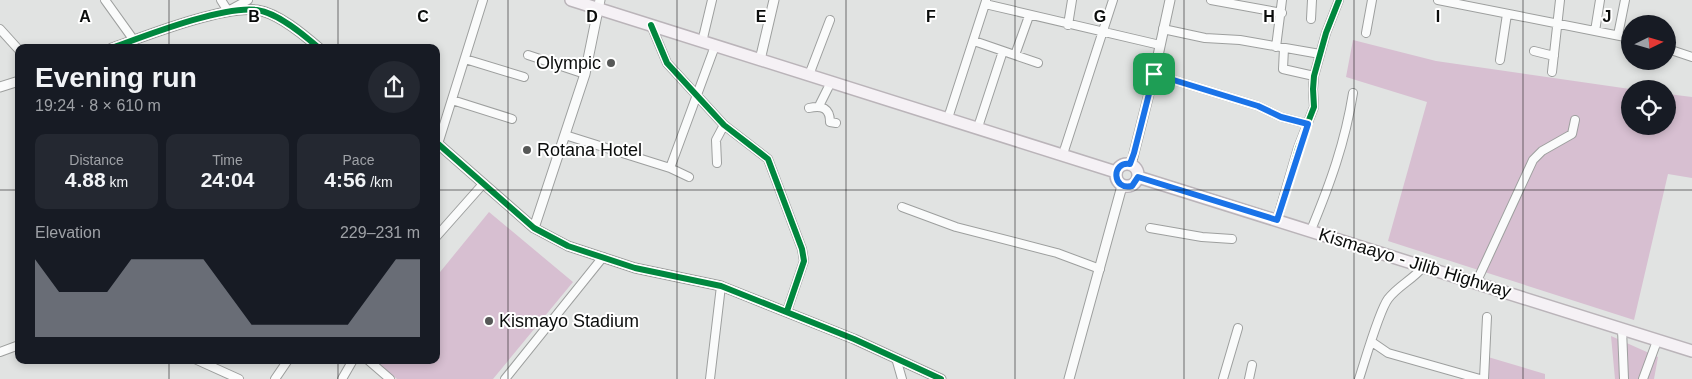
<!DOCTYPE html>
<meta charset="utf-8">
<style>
:root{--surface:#171b24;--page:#242831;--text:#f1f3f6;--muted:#9ea1a6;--accent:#8c9099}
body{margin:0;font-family:Helvetica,sans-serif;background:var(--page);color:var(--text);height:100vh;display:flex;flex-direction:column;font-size:19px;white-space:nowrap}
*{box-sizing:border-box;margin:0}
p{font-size:16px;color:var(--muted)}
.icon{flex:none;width:28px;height:28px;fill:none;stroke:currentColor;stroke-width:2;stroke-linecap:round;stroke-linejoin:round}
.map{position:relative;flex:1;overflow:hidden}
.details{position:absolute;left:15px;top:44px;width:425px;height:320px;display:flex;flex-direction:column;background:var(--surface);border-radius:10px;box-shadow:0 2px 8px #0003}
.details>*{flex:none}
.needle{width:32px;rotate:85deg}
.buttons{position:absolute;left:1621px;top:15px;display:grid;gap:10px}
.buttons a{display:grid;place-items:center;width:55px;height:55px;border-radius:50%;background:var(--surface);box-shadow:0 2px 8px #0003;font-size:25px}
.pin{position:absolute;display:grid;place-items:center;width:42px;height:42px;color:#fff;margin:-21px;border-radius:10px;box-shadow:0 2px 8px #0006}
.round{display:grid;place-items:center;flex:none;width:52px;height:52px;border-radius:26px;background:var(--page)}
.headline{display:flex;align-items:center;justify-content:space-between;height:85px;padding:0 20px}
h1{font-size:28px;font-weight:800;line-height:38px}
.figures{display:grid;grid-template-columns:repeat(3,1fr);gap:8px;height:85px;padding:5px 20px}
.figures div{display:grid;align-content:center;border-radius:10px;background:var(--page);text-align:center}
.figures b{font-size:21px;font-weight:800}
.figures small{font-size:14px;font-weight:400}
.figures p{font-size:14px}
.chart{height:140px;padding:10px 20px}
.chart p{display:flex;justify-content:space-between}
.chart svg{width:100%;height:90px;margin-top:5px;fill:var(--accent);opacity:.7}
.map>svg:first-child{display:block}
</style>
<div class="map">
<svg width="1692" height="379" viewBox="0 0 1692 379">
<rect width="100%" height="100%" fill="#e1e3e2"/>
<path fill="#d7bfd1" d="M1353,40L1436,61L1630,89V126H1668V94L1692,97V178L1668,174L1634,320L1388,241L1427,102L1346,77Z
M489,212L573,282L493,379H397L374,360H436V277Z
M1611,336L1658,357L1654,379H1615Z
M1488,357L1545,374V379H1487Z"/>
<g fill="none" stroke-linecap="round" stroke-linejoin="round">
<g stroke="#9d9f9e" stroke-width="10">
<path id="minor" d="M105,0L133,39
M221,0L228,11L248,0
M1211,0L1282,13
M1438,0L1630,38
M985,4L1160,45
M1311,19L1312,0
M651,25L667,63L724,125L768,159L802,249L804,261L787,311
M1068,25L1072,0
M0,29L19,50
M1163,29L1205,38L1240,40L1320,54
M1595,31L1600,0
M1366,33L1372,0
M1618,35L1625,0
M974,41L1038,63
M702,42L712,0
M1276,47L1282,0
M1284,48L1283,69L1314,76
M1668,49L1692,57
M1534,51L1554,56
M528,55L585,74
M1015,55L1029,16
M465,59L524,77
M1500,60L1507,14
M1552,72L1560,0
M1154,74L1258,106L1281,117L1308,124
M809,75L830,20
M452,100L512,119
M819,106L831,82
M809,108C822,105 830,108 830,122L836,123
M948,118L986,1
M978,127L1003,51
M565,135L670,168L689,177
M438,144L483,0
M1063,154L1113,0
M717,163L716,140L724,125
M670,168L715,46
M902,207L956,227L1057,253L1100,269
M1277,220L1298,148L1314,107L1313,89L1314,76L1326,33L1339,0
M1150,228L1202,237L1232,239
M1311,230C1330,184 1345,143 1353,93
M436,237L483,184
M1476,283L1533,160L1542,151L1572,134L1575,120
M1622,329L1624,379
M1372,342L1388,353L1480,379
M0,352L19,345
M896,358L902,379
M197,360L239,379
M368,360L390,379
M275,379L288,360
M342,379L353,360
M505,379L603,257
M710,379L721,286
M1223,379L1238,328
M1249,379L1252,365
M1359,379C1365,361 1379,311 1388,299C1398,286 1412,280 1422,268
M1484,379L1487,317
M1643,379L1657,341"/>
</g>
<g stroke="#9d9f9e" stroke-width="11">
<path id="tertiary" d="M112,48C145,36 224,5 257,10C278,13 303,34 319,48
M760,60L774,0
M0,87L19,81
M436,142L534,228L568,246L635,268L721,286L854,339L941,379
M1131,165L1154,74L1170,0
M534,228L585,74L600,0
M1069,379L1122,186"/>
</g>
<g stroke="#bab4b9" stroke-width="14">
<path id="primary" d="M571,0L1116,172
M1116 175a11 11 0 1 1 22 0a11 11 0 1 1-22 0Z
M1138,177L1692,351"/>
</g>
<use href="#minor" stroke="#fafbfb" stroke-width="8"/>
<use href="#tertiary" stroke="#fafbfb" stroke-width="9"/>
<use href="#primary" stroke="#f5f1f5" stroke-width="11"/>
<g stroke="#fff" stroke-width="9">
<path id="cycleway" d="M651,25L667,63L724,125L768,159L802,249L804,261L787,311
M112,48C145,36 224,5 257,10C278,13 303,34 319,48
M436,142L534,228L568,246L635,268L721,286L854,339L941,379
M1277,220L1298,148L1314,107L1313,89L1314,76L1326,33L1339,0"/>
</g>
<use href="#cycleway" stroke="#00873e" stroke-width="6"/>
</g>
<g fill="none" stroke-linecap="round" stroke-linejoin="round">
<g stroke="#fff" stroke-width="10">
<path id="route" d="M1154,74L1258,106L1281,117L1308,124L1277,220L1138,177L1132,186C1112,191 1111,161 1130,164L1134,153Z"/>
</g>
<use href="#route" stroke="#1a73e8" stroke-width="6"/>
</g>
<path fill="none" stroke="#0b0d0c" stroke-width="1" stroke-opacity="0.55" d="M169,0V48M338,0V48M508,0V379M677,0V379M846,0V379M1015,0V379M1184,0V379M1354,0V379M1523,0V379M0,190H19M436,190H1692M169,360V379M338,360V379"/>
<g fill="#565857" stroke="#fff" stroke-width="2">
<circle cx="611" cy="63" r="5"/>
<circle cx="527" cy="150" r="5"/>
<circle cx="489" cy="321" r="5"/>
</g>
<g text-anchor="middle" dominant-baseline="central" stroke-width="4" stroke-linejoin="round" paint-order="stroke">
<g font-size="18" fill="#0b0d0c" stroke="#fff" text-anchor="start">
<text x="601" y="63" text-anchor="end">Olympic</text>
<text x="537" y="150">Rotana Hotel</text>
<text x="499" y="321">Kismayo Stadium</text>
</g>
<g font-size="18" fill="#0b0d0c" stroke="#fff">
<text transform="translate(1415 263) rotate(17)">Kismaayo - Jilib Highway</text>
</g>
</g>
<g font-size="16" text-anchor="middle" font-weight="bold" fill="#0b0d0c" stroke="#fff" stroke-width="4" stroke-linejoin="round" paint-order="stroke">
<text x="85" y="22">A</text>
<text x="254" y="22">B</text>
<text x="423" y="22">C</text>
<text x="592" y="22">D</text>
<text x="761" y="22">E</text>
<text x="931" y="22">F</text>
<text x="1100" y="22">G</text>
<text x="1269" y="22">H</text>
<text x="1438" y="22">I</text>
<text x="1607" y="22">J</text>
</g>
</svg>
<div class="buttons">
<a><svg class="needle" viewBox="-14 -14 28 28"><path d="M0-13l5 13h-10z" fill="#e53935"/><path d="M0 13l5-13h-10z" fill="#9ea1a6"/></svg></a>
<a><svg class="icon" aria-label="locate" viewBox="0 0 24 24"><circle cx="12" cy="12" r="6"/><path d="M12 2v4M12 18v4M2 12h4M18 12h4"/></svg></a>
</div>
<div class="pin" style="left:1154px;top:74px;background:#1e9e55"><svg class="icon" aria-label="arrive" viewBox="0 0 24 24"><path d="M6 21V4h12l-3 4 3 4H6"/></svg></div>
<section class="details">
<div class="headline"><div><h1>Evening run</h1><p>19:24 · 8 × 610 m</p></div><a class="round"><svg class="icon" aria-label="share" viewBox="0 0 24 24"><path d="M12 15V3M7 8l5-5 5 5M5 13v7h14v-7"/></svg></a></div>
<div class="figures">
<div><p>Distance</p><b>4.88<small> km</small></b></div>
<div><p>Time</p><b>24:04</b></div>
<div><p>Pace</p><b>4:56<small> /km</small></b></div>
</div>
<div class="chart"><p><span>Elevation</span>229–231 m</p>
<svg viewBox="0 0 160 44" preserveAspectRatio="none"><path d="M0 44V6L10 22L20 22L30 22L40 6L50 6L60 6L70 6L80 22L90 38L100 38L110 38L120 38L130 38L140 22L150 6L160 6V44z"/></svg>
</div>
</section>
</div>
